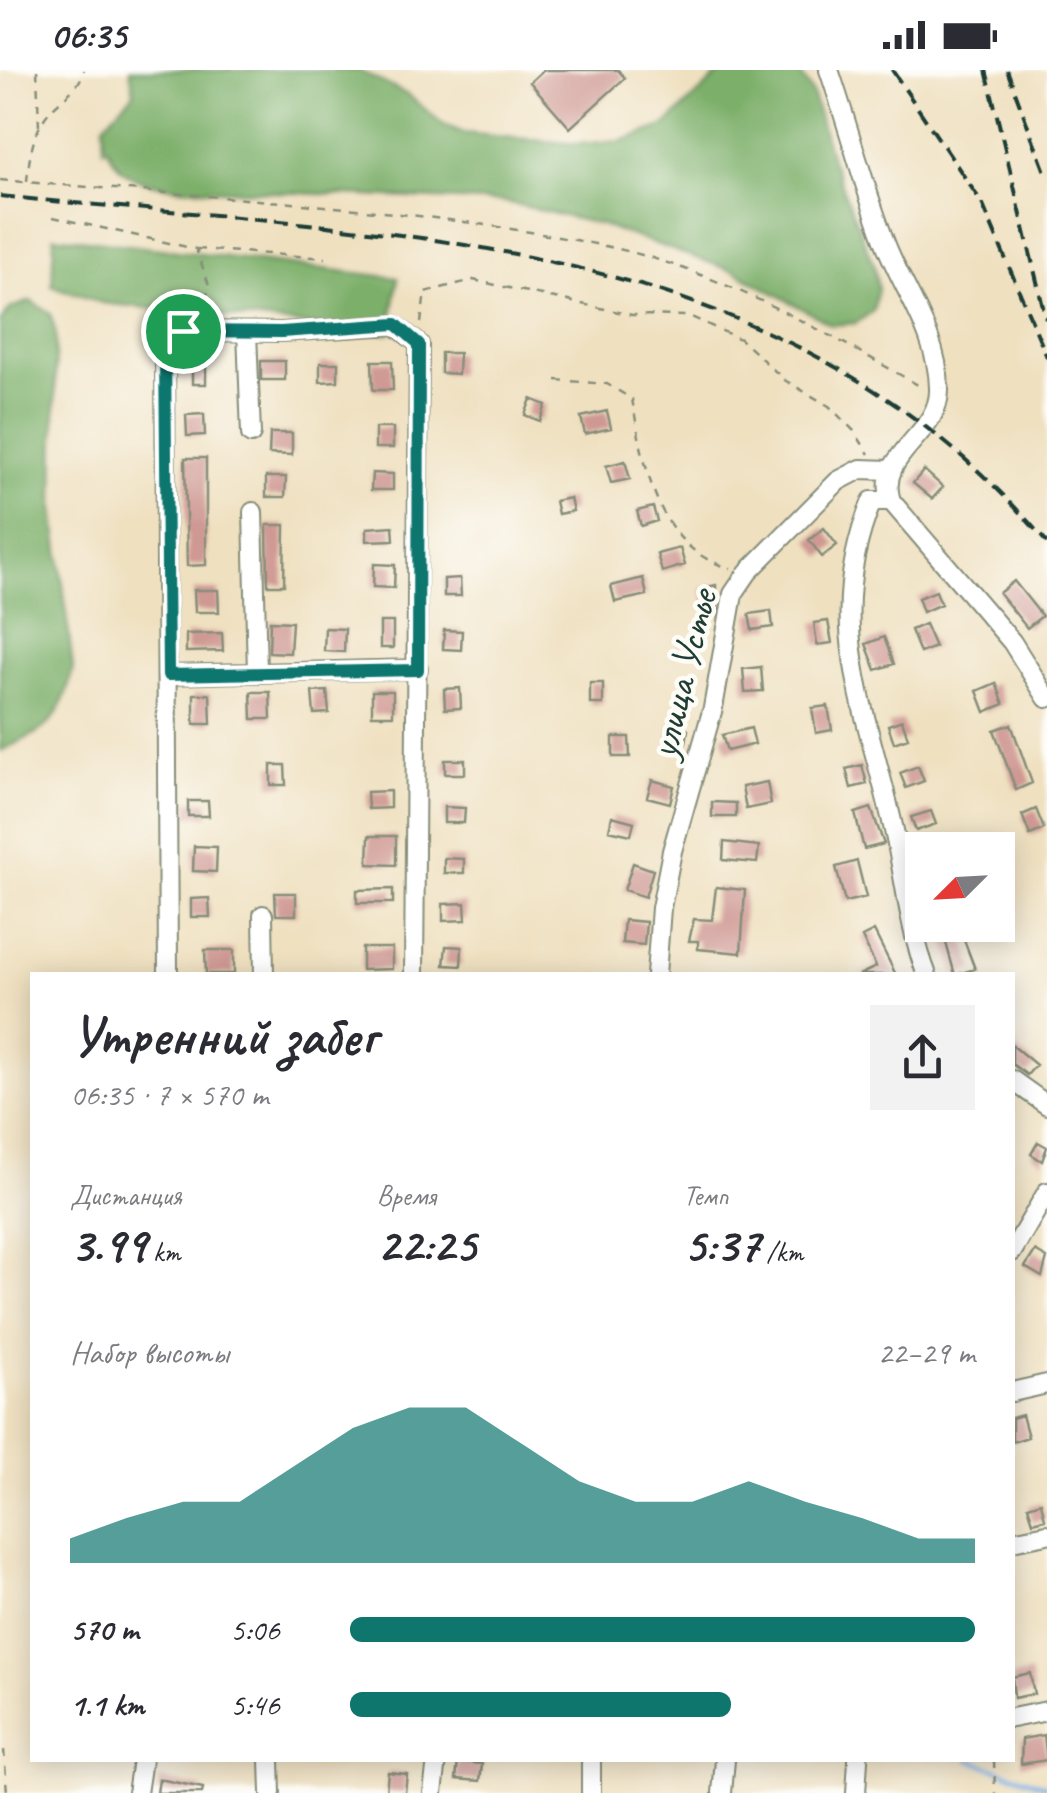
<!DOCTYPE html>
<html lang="ru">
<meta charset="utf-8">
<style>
:root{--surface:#fff;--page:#f2f2f3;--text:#2b2b33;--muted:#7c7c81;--accent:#0f766e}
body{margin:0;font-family:Caveat,sans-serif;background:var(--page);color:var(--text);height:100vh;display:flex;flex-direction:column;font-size:38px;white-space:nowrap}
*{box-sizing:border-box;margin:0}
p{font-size:32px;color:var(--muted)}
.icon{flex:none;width:55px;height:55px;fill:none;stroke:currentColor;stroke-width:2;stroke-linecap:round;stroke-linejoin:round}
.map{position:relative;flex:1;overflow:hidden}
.drawer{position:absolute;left:30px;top:902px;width:985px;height:790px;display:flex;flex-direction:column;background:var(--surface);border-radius:0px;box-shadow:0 5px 25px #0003}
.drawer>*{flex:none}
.needle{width:65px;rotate:246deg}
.tools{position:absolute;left:905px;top:762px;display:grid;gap:20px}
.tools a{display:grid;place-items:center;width:110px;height:110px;border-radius:0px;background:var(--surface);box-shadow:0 5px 25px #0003;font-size:50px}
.pin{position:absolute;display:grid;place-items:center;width:85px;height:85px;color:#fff;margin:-42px;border:5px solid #fff;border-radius:50%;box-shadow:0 2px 10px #0007}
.round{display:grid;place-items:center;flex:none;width:105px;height:105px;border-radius:0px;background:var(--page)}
.head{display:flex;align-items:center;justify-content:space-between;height:170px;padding:0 40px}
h1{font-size:55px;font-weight:700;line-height:75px}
.figures{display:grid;grid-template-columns:repeat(3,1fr);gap:15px;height:170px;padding:10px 40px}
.figures div{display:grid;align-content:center}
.figures b{font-size:50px;font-weight:700}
.figures small{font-size:28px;font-weight:400}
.figures p{font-size:28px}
.chart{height:280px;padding:20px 40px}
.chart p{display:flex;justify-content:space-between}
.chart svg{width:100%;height:180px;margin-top:10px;fill:var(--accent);opacity:.7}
ul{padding:0 40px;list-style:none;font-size:32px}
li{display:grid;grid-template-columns:160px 120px 1fr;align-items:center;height:75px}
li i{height:25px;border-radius:12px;background:var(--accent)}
.status{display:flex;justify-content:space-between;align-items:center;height:70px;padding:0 50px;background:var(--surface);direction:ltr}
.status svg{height:28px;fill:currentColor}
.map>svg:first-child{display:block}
</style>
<div class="status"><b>06:35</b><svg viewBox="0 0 49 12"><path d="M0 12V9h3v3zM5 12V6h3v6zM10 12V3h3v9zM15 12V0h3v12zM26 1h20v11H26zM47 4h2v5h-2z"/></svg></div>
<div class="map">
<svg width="1047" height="1723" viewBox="0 0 1047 1723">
<rect width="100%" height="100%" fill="#fdfcf7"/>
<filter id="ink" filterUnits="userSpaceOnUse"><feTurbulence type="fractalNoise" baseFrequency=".01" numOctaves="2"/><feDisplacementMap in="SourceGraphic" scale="20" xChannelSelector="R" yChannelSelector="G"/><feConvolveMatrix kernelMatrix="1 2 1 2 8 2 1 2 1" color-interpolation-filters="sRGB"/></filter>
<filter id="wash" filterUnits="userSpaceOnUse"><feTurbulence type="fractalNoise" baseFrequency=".0048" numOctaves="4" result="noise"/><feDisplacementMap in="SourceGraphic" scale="40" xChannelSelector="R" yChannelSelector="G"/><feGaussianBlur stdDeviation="2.25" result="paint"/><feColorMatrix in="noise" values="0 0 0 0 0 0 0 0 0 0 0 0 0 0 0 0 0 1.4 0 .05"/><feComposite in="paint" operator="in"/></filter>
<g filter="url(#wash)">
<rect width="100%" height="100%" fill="#efe0c0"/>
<path fill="#7caf69" stroke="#4e764e" stroke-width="2.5" d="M130,0H358L408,25L444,55L464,63L576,74L622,71L666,55L723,0H798L812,22L832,92L874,195L878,219L873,241L856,253L832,255L734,201L601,155L506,132L179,118C144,112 122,112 107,77L103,79L104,54L134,23Z
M54,166L398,208L389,264L102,233L52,216Z
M31,231L50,243L56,264L54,438L73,598C60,654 48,659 0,681V252L11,238Z"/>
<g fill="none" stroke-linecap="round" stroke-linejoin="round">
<path stroke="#77b0e7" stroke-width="4" d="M969,1690L1047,1716"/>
</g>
<g id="blocks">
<path fill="#cf9893" d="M543,0H618L625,8L570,58L530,12Z
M441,283H459L458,304L441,303Z
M261,291H285V310H261Z
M372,291H392L393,320H373Z
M192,293H206V314H192Z
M320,293H338V311L320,312Z
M531,329L546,335L540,351L525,345Z
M607,341L611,358L585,364L581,347Z
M204,344L205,365L187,366L186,345Z
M375,358H393V378H375Z
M270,363H292V385L269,384Z
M185,388H206V495L187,496Z
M625,391L630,409L611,413L606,396Z
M924,400L943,417L932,429L913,413Z
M372,403L393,404V420H371Z
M266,407H286L285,427H266Z
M570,428L573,441L558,444L555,431Z
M653,437L657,451L641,456L637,441Z
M267,455H285L284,515H268Z
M393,456L394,470L367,471V458Z
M824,458L837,475L822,487L809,470Z
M680,478L685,495L662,502L657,484Z
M374,494L395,495L394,518L373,517Z
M460,508L461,526H444V509Z
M643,508L647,525L615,532L611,516Z
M1014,511L1042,546L1027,558L999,523Z
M716,515L718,540L707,542L702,518Z
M194,520H218L219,542H195Z
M936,521L941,534L923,542L918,528Z
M771,541L773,557L752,560L749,544Z
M270,551L292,552L290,583L269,582Z
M828,551L832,573L817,575L814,553Z
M380,552H393V578H380Z
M925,554L935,577L920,583L911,560Z
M325,558L345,559L344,582L324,581Z
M444,560L462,561L461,580L443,579Z
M222,563L223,581L186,582V564Z
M884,567L894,594L876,600L866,574Z
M761,597L763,621L745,622L743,599Z
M590,613H603V634H590Z
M996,613L1004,634L985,642L977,621Z
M460,618L461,638L445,639L444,619Z
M327,621L329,643L314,644L312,622Z
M372,621H393V645H372Z
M251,622H270L271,649H252Z
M194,624H210L211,654H194Z
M828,636L832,660L816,663L812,638Z
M902,650L908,668L894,673L888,655Z
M1011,654L1032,713L1016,720L994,660Z
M671,656L688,660L686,673L668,670Z
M751,658L755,674L727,681L722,665Z
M613,667H629L630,687H613Z
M445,690H465V704H445Z
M271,695H285L286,715H271Z
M862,695L867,714L851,718L846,699Z
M918,696L924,711L906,718L900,703Z
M652,710L674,716L670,733L647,727Z
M767,712L771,734L746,739L742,717Z
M390,721V738L368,739L367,722Z
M188,731H208L209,746H188Z
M712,732L736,733V747H712Z
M444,737L465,738L464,753H444Z
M871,738L884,774L864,779L855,743Z
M1036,739L1044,759L1030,765L1022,745Z
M931,741L936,754L916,761L911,747Z
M612,746L634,752L631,765L609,760Z
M369,766H396V795L368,794Z
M724,772L759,776L757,793L723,790Z
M194,776L217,777L216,802L193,801Z
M444,788L464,789V803H444Z
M857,791L866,827L845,832L836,797Z
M633,793L653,800L645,827L624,820Z
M716,817L745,820L741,883L698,879V871H689L694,849L712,850Z
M393,819V833H357V820Z
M275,823H296V845H276Z
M209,828L210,847H191V829Z
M465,833L466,850L443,851V834Z
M624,850L646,852L644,875L622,873Z
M965,855L969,868L964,870L975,899L955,905L943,862Z
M874,861L896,905H859L876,897L862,867Z
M446,876L462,877L461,896L444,895Z
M362,878H392V899L362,900Z
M205,880H234V904H206Z
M1012,975L1036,995L1027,1005L1012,994Z
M1038,1072L1047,1077L1042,1091L1031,1084Z
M1035,1181L1047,1188L1042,1207L1025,1197Z
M1022,1345L1028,1367L1012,1372V1348Z
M1041,1432L1045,1449L1033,1452L1028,1436Z
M1030,1603L1034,1624L1014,1628L1012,1607Z
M1044,1665L1047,1690L1021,1694L1022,1669Z
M458,1691L482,1694L480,1711L456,1709Z
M388,1702L407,1704L405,1723L386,1722Z
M159,1709L203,1718L202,1723H157Z"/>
</g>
</g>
<g filter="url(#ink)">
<use href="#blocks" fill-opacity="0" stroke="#878e7a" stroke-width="2.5"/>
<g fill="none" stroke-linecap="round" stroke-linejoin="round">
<g stroke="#878e7a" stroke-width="22">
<path id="minor" d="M829,0C849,58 864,118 886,175C905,223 938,265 939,318C941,365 875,383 891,431L1012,572L1047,628
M247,262L251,364
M891,431H872C821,555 869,643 895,765C906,813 909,859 927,905
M253,442L257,603
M167,605L418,599
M263,845L264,905
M168,905L165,279L183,261L281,262L395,255L419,274L414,905
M656,905L661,838L672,781L713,638L733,524L748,502L838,411L861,399L891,400
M1012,1010L1047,1035
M1012,1182L1047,1122
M1012,1322L1047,1314
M1012,1471L1047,1464
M1012,1648L1047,1641
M270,1690L271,1723
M591,1690V1723
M137,1723L142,1690
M433,1723L437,1690
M722,1723L725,1690
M856,1723L858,1690"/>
</g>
<path stroke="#878e7a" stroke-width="2.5" stroke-dasharray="8 8" stroke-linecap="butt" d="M37,0L39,57
M0,110C201,127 407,135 605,176C713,198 828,263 923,318
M27,111C29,89 32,68 44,49C55,31 79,22 84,0
M53,147L196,179L209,215L202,245
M197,179L326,188
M421,253L425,222L473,210L632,245L689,246L740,269L786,311L829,336L854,361L869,384
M556,310L607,314L632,329C644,394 656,480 731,498
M4,1680L7,1723
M994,1690L995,1723"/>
<use href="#minor" stroke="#fff" stroke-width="18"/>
<path stroke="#1f3d34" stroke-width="4" stroke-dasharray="15 8" stroke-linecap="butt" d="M892,0L982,133L1047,287
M986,0L1046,249
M1007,0L1047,107
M0,126C379,164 779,156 1047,473"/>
</g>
</g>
<g fill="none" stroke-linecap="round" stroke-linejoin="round" filter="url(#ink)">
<g stroke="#fff" stroke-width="20">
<path id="route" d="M396,254L419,274L418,600L168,605L165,278L183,261L281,262Z"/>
</g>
<use href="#route" stroke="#0f766e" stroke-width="12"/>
</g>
<g text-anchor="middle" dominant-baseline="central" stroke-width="9" stroke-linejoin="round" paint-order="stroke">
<g font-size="42" fill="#1f3d34" stroke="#fdfcf7">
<text transform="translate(683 604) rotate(-76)">улица Устье</text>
</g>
</g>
</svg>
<div class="tools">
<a><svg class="needle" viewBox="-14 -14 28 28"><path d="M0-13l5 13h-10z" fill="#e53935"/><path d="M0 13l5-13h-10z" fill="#7c7c81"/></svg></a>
</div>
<div class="pin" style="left:183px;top:261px;background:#1e9e55"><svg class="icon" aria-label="arrive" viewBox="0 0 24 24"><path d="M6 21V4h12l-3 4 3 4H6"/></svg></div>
<section class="drawer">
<div class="head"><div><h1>Утренний забег</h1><p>06:35 · 7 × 570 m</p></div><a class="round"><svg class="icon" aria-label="share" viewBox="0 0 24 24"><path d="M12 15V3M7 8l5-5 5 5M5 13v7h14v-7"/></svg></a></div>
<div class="figures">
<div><p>Дистанция</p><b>3.99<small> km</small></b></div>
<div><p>Время</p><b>22:25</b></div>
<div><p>Темп</p><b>5:37<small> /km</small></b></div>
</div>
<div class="chart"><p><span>Набор высоты</span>22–29 m</p>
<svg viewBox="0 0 160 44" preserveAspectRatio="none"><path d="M0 44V38L10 33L20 29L30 29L40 20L50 11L60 6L70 6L80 15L90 24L100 29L110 29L120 24L130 29L140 33L150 38L160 38V44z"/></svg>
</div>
<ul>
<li><b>570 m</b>5:06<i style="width:100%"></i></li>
<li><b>1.1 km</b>5:46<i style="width:61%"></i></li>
</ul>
</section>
</div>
